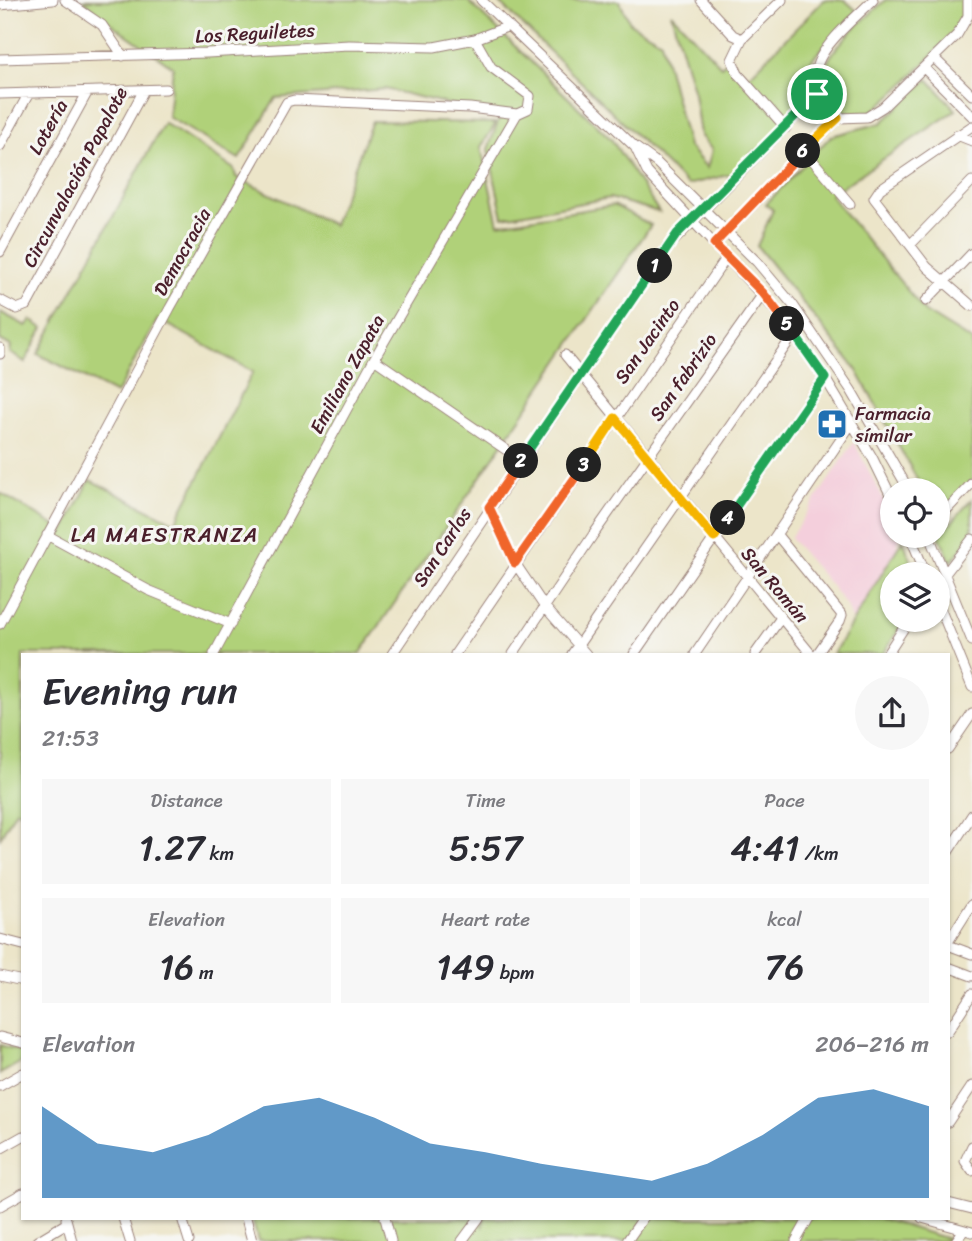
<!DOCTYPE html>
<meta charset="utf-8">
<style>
:root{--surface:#fff;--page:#f7f7f7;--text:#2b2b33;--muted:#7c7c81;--accent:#1f6fb2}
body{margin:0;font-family:Sriracha,sans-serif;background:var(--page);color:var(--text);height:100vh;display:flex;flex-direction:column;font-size:26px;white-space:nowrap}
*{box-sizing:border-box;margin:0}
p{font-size:23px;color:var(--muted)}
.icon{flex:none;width:38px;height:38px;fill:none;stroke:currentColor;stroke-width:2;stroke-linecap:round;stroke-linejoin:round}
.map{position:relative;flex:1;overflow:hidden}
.drawer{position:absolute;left:21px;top:653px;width:929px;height:567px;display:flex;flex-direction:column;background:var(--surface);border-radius:0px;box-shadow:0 2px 5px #0004}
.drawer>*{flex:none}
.fabs{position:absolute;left:880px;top:478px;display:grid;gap:14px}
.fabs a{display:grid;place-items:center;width:70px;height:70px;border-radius:50%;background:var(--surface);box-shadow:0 2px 5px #0004;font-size:35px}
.pin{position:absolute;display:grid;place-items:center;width:60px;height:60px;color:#fff;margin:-30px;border:4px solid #fff;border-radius:50%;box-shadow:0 2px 7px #0007}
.km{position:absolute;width:35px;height:35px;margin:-18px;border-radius:50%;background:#222;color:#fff;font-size:19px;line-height:35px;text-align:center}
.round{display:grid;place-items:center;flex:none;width:74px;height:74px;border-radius:37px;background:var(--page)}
.summary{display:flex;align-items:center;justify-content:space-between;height:119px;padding:0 21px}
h1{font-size:38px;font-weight:600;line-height:52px}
.metrics{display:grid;grid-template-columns:repeat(3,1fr);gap:10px;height:119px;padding:7px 21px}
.metrics div{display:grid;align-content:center;border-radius:0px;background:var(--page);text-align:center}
.metrics b{font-size:35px;font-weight:600}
.metrics small{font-size:19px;font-weight:400}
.metrics p{font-size:19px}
.chart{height:196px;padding:14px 21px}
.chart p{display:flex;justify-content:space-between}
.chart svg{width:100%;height:126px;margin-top:7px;fill:var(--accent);opacity:.7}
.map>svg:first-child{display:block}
</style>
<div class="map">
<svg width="972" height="1241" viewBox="0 0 972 1241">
<rect width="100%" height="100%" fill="#f6f6f2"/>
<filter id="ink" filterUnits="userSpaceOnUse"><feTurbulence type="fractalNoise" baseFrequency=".0143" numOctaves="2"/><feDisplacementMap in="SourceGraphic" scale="14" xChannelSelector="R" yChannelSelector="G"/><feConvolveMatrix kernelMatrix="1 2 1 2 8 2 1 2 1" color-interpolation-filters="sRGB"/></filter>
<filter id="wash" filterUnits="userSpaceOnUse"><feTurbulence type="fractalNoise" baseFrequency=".00686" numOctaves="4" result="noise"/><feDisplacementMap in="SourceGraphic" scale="28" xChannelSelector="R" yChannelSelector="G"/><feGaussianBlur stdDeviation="1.57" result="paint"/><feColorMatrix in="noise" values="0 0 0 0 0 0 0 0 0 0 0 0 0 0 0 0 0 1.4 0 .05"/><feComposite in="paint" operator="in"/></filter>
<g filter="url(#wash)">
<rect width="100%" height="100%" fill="#ece5c9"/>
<path fill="#f4cfdc" d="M854,442L892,516V536H899L900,538L889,566L853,624L848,608L829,583L790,538Z"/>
<path fill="#b0d179" stroke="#7d7852" stroke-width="2" d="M83,0H467L611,139L659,212L610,198L503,217L488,149L500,116L385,89L276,98L239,159L168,117L173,67L107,21Z
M497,0L619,1L631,24L661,41L688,146L707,168L712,150L700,135L694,93L671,13L721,66L728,60L748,77L824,0H845L857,11L813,58L809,68L808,98L761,150L754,151L732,174L687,185Z
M885,0H962C964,9 963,17 958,26C951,38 881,109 870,112C858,116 844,115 834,106C795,71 861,24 885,0Z
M928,79L956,110L830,195L925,312L972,341V481L945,508H938V490H923L856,369L757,246L773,210L766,204L831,136L881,123Z
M372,121L496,123L481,147L498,224L614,205L651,225L360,654H23V813L16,810L0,838V493L64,531L90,480L175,523L253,372L158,319L116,394L38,354L164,123L234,169L236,177L333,225Z
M0,312L26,326L31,320L43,328L25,362L10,353L11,346L0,340Z
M972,499V535L951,562L939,536Z
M903,539L915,574H892V620H905L883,654H833Z
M0,1045L23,1052V1061L0,1074Z
M252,1218H483L482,1228L485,1218H878L955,1241H258Z"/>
</g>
<g filter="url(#ink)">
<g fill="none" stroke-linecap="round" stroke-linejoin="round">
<g stroke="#9b827a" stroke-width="11">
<path id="minor" d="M65,0L102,25L123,56
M481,0L635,147L657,163L757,262L793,305L851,390L909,490
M701,0L733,35L742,39
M782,0L742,39L732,60L738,74L786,128
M873,0C838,35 783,73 838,118L867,117L883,107L957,35L968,16V0
M0,5L53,0
M475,39L491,67L530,96L528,109L517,114
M934,58L972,95
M0,59L207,53L349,45L434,47L475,39L509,26
M924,68L972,116
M0,94L166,89
M972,126L880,189L874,198L927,267L972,306
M957,135L972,141
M0,146L29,93
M636,149L647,172L782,317L825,378L872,457L892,498
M804,150L850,204
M714,244L838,118
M910,245L972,181
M0,252L87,93
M0,300L17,309L27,305L144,90
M926,301L972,253
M0,348V354
M565,355L811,654
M374,359L521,460
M489,507L515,563L544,606L586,654
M938,519L972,483
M47,535L148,590L231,624
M777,535L842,615L840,621L817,654
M910,536L926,574
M929,536L972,641
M945,574L972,539
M938,603L972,687
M0,624L170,308L287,102L294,100L470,108L517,114
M214,654L374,359L517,114
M392,654L666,249L817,94
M455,654L727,257
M513,654L593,535L763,294
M572,654L794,334
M634,654L825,378
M695,654L852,423
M755,654L780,619
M887,654L909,620
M948,749L972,714
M948,852L972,815
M0,939L23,945
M948,942L972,904
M948,945L972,954
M948,967L972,976
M0,976L23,981
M948,1031L972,994
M0,1037L23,1043
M0,1086L23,1073
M948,1122L972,1086
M972,1146L965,1161L972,1171
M0,1149L23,1136
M948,1203L972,1209
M0,1206L23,1193
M123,1218L130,1241
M182,1218L189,1241
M246,1218L252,1241
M385,1218L391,1241
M922,1218L972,1232
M66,1219L72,1241
M37,1241L67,1223
M462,1241L479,1218
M627,1241L643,1218
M796,1241L809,1218
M956,1241L964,1230"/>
</g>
<use href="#minor" stroke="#fff" stroke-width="9"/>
</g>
</g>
<g fill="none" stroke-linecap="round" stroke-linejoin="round" filter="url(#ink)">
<g stroke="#fff" stroke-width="14">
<path id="split-1" d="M655,266L677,234L817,94"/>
</g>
<g stroke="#fff" stroke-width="14">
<path id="split-2" d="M521,461L655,266"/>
</g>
<g stroke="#fff" stroke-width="14">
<path id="split-3" d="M521,461L489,507L515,563L584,465"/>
</g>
<g stroke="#fff" stroke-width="14">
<path id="split-4" d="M584,465L615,418L714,538L728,518"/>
</g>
<g stroke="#fff" stroke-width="14">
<path id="split-5" d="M728,518L825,378L787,324"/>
</g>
<g stroke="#fff" stroke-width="14">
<path id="split-6" d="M787,324L763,293L714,244L803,151"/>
</g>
<g stroke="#fff" stroke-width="14">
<path id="split-7" d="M803,151L838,118L822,104L817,94"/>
</g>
<use href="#split-1" stroke="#22a559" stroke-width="9"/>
<use href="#split-2" stroke="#22a559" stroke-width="9"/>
<use href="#split-3" stroke="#f0652b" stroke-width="9"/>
<use href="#split-4" stroke="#f5b400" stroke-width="9"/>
<use href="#split-5" stroke="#22a559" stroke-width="9"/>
<use href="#split-6" stroke="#f0652b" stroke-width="9"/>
<use href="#split-7" stroke="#f5b400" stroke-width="9"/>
</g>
<defs>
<g id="pharmacy-square" transform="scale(1.575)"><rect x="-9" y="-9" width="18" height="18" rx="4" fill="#1f6fb2" stroke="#f6f6f2"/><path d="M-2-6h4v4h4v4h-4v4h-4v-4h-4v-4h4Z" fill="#fff"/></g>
</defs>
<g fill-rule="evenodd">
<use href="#pharmacy-square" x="832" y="424"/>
</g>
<g text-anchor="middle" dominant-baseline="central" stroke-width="6" stroke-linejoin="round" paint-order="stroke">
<g font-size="19" fill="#4a1f2b" stroke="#f6f6f2">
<text transform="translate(255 33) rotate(-3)">Los Reguiletes</text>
<text transform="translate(48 127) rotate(-61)">Lotería</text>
<text transform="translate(75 177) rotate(-62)">Circunvalación Papalote</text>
<text transform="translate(182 252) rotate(-61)">Democracia</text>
<text transform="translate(647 341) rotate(-55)">San Jacinto</text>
<text transform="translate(347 374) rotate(-61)">Emiliano Zapata</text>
<text transform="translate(683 377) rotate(-55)">San fabrizio</text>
<text transform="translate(442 547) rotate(-57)">San Carlos</text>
<text transform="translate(775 585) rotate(50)">San Román</text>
</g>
<g font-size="19" fill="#4a1f2b" stroke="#f6f6f2" text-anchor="start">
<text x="855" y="413">Farmacia<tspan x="855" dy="22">símilar</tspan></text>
</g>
<g font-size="21" letter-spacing="2" fill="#4a1f2b" stroke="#f6f6f2">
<text x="165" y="535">LA MAESTRANZA</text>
</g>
</g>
</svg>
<div class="fabs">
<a><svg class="icon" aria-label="locate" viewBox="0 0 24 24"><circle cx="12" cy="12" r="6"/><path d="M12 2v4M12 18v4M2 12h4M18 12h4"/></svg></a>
<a><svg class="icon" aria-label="layers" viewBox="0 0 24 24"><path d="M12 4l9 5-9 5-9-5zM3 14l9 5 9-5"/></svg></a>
</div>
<div class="pin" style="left:817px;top:94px;background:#1e9e55"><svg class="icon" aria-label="arrive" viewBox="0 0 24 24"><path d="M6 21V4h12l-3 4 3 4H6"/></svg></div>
<b class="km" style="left:655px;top:266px">1</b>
<b class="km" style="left:521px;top:461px">2</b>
<b class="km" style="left:584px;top:465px">3</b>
<b class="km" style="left:728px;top:518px">4</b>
<b class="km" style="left:787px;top:324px">5</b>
<b class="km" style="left:803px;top:151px">6</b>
<section class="drawer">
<div class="summary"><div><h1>Evening run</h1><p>21:53</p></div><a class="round"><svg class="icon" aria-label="share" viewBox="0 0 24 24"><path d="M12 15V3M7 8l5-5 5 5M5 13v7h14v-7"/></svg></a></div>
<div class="metrics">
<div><p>Distance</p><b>1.27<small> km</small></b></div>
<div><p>Time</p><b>5:57</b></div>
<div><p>Pace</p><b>4:41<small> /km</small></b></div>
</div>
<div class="metrics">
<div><p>Elevation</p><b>16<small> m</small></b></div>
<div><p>Heart rate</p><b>149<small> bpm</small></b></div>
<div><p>kcal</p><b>76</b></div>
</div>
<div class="chart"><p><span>Elevation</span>206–216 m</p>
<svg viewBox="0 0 160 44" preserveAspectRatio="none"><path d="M0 44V12L10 25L20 28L30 22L40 12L50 9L60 16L70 25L80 28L90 32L100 35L110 38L120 32L130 22L140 9L150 6L160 12V44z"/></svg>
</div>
</section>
</div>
